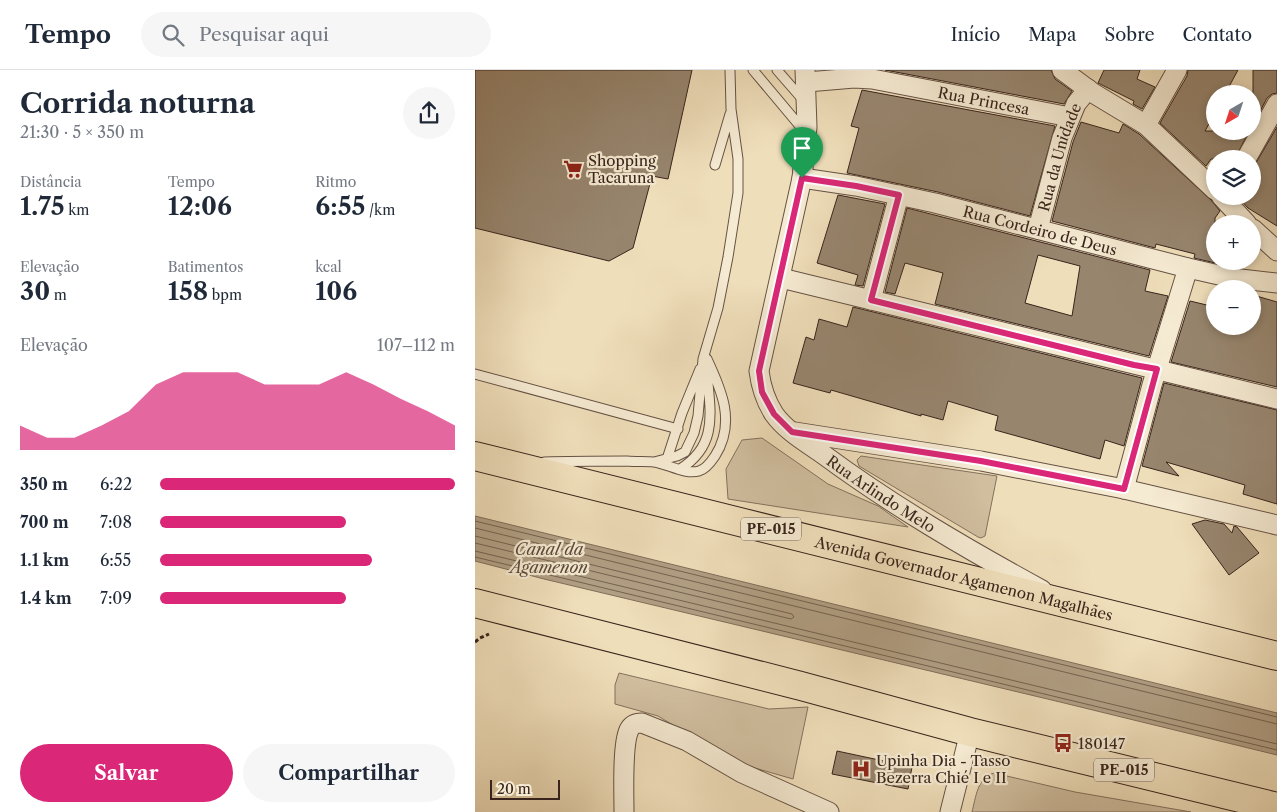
<!DOCTYPE html>
<html lang="pt">
<meta charset="utf-8">
<style>
:root{--surface:#fff;--page:#f6f6f7;--text:#1f2937;--muted:#747a83;--line:#e0e1e3;--accent:#db2777}
body{margin:0;font-family:"Libre Caslon Text",serif;background:var(--page);color:var(--text);height:100vh;display:flex;flex-direction:column;font-size:19px;white-space:nowrap}
*{box-sizing:border-box;margin:0}
p{font-size:16px;color:var(--muted)}
.icon{flex:none;width:28px;height:28px;fill:none;stroke:currentColor;stroke-width:2;stroke-linecap:round;stroke-linejoin:round}
.map{position:relative;flex:1;overflow:hidden}
.side{display:flex;flex-direction:column;background:var(--surface);width:475px}
.side>*{flex:none}
.needle{width:32px;rotate:219deg}
.fabs{position:absolute;left:731px;top:15px;display:grid;gap:10px}
.fabs a{display:grid;place-items:center;width:55px;height:55px;border-radius:50%;background:var(--surface);box-shadow:0 2px 8px #0003;font-size:25px}
.scale{position:absolute;left:15px;bottom:12px;width:70px;box-sizing:border-box;padding-left:5px;border:2px solid #38241c;border-top:0;font-size:14px;line-height:18px;white-space:nowrap;color:#38241c;-webkit-text-stroke:4px #f5ead2;paint-order:stroke}
.pin{position:absolute;display:grid;place-items:center;width:42px;height:42px;color:#fff;margin:-51px -21px;border-radius:50% 50% 50% 0;rotate:-45deg;box-shadow:0 0 5px #0007}
.pin .icon{rotate:45deg}
.round{display:grid;place-items:center;flex:none;width:52px;height:52px;border-radius:26px;background:var(--page)}
.head{display:flex;align-items:center;justify-content:space-between;height:85px;padding:0 20px}
h1{font-size:28px;font-weight:700;line-height:38px}
.figures{display:grid;grid-template-columns:repeat(3,1fr);gap:8px;height:85px;padding:5px 20px}
.figures div{display:grid;align-content:center}
.figures b{font-size:25px;font-weight:700}
.figures small{font-size:14px;font-weight:400}
.figures p{font-size:14px}
.chart{height:140px;padding:10px 20px}
.chart p{display:flex;justify-content:space-between}
.chart svg{width:100%;height:90px;margin-top:5px;fill:var(--accent);opacity:.7}
.action{display:flex;gap:10px;margin-top:auto;padding:10px 20px}
.action a{flex:1;height:58px;border-radius:30px;background:var(--accent);color:#fff;font-size:20px;font-weight:700;line-height:58px;text-align:center}
.action a+a{background:var(--page);color:var(--text)}
ul{padding:0 20px;list-style:none;font-size:16px}
li{display:grid;grid-template-columns:80px 60px 1fr;align-items:center;height:38px}
li i{height:12px;border-radius:6px;background:var(--accent)}
header{display:flex;align-items:center;gap:30px;box-sizing:border-box;height:70px;padding:0 25px;background:var(--surface);border-bottom:1px solid var(--line)}
header strong{font-size:24px}
nav{display:flex;gap:28px;margin-inline-start:auto;font-size:18px}
.search{width:350px;height:45px;background:var(--page);display:flex;align-items:center;gap:12px;box-sizing:border-box;padding:0 18px;border-radius:28px;color:var(--muted);font-size:19px}
main{display:flex;flex:1;min-height:0}
.map>svg:first-child{display:block}
</style>
<header>
<strong>Tempo</strong>
<div class="search"><svg class="icon" aria-label="search" viewBox="0 0 24 24"><circle cx="10" cy="10" r="6"/><path d="M15 15l6 6"/></svg>Pesquisar aqui</div>
<nav><a>Início</a><a>Mapa</a><a>Sobre</a><a>Contato</a></nav>
</header>
<main>
<section class="side">
<div class="head"><div><h1>Corrida noturna</h1><p>21:30 · 5 × 350 m</p></div><a class="round"><svg class="icon" aria-label="share" viewBox="0 0 24 24"><path d="M12 15V3M7 8l5-5 5 5M5 13v7h14v-7"/></svg></a></div>
<div class="figures">
<div><p>Distância</p><b>1.75<small> km</small></b></div>
<div><p>Tempo</p><b>12:06</b></div>
<div><p>Ritmo</p><b>6:55<small> /km</small></b></div>
</div>
<div class="figures">
<div><p>Elevação</p><b>30<small> m</small></b></div>
<div><p>Batimentos</p><b>158<small> bpm</small></b></div>
<div><p>kcal</p><b>106</b></div>
</div>
<div class="chart"><p><span>Elevação</span>107–112 m</p>
<svg viewBox="0 0 160 44" preserveAspectRatio="none"><path d="M0 44V32L10 38L20 38L30 32L40 25L50 12L60 6L70 6L80 6L90 12L100 12L110 12L120 6L130 12L140 19L150 25L160 32V44z"/></svg>
</div>
<ul>
<li><b>350 m</b>6:22<i style="width:100%"></i></li>
<li><b>700 m</b>7:08<i style="width:63%"></i></li>
<li><b>1.1 km</b>6:55<i style="width:72%"></i></li>
<li><b>1.4 km</b>7:09<i style="width:63%"></i></li>
</ul>
<div class="action"><a>Salvar</a><a>Compartilhar</a></div>
</section>
<div class="map">
<svg width="802" height="742" viewBox="0 0 802 742">
<rect width="100%" height="100%" fill="#efdeba"/>
<filter id="stains"><feTurbulence type="fractalNoise" baseFrequency=".004" numOctaves="4"/><feColorMatrix values="0 0 0 0 .2 0 0 0 0 .09 0 0 0 0 .02 0 0 0 .5 -.17"/></filter>
<radialGradient id="worn" r=".72"><stop offset=".6" stop-color="#630" stop-opacity="0"/><stop offset="1" stop-color="#630" stop-opacity=".3"/></radialGradient>
<path fill="#d0be9f" stroke="#84715e" d="M287,368L353,414L403,436L433,457L253,429L251,399L267,370Z
M386,386L522,406L510,466L506,468L503,467L384,396L382,390Z
M144,603L294,639L333,637L318,709L259,692L183,646L140,634V615Z
M519,703L600,722L716,742H497C501,727 502,708 519,703Z"/>
<path fill="#b19f84" stroke="#816e5a" d="M0,446L802,643V685L585,632L69,509L0,491Z"/>
<g fill="none" stroke-linecap="round" stroke-linejoin="round">
<path stroke="#746250" stroke-width="1" d="M0,451L802,647
M0,458L802,654
M0,466L317,544L319,547L316,549L0,473
M0,481L802,674
M0,487L802,680"/>
</g>
<path fill="#97856e" stroke="#38241c" fill-rule="evenodd" d="M0,0H217L193,109L177,106L158,178L134,191L0,158Z
M410,0H576L580,9L597,21L589,34Z
M629,0H665L662,9L680,17L667,39L658,34L659,31L623,13Z
M713,0H763L750,24H740V43L730,61H774L760,89H736L731,96L685,53L712,6Z
M778,0H802V23L797,24L792,28L778,55Z
M387,20L580,56L555,146L463,122L372,103L384,58L376,56Z
M606,52L644,63L648,54L664,64L736,130L745,141L740,148V193L719,188L720,184L681,174L680,178L577,151L598,72Z
M802,57V156L773,138L762,126H778V98Z
M363,125L410,134L388,216L380,215L383,205L342,193Z
M432,138L675,200L670,221L693,226L674,286L460,234L468,203L430,193L420,224L410,222ZM563,185L605,196L597,246L550,233Z
M778,225L802,232V317L696,292L715,231L740,237V256H778Z
M378,237L667,308L649,376L630,370L625,389L520,360L523,346L473,331L468,350L446,344V346L356,320L355,323L318,313L331,267L339,270L344,249L372,257Z
M689,313L802,340V434L768,424L770,415L691,392L704,406L667,396Z
M730,450L749,454L757,463L759,456L762,457L784,483L754,505L717,454Z
M362,681L437,697L433,719L357,704Z"/>
<g fill="none" stroke-linecap="round" stroke-linejoin="round">
<g stroke="#665244" stroke-width="11">
<path id="service" d="M278,0L330,62
M302,0L329,31
M240,95L255,44
M0,304L203,359
M192,389L207,343L225,299
M69,392C97,391 125,391 152,391C161,392 171,391 179,392C193,394 210,405 224,401C231,399 236,392 240,386C261,353 247,321 232,289
M179,392L202,386L210,382L219,363L223,346L228,289L243,238L253,187L263,123V89L256,39L255,0
M205,399C244,375 235,341 232,302"/>
</g>
<g stroke="#665244" stroke-width="21">
<g id="minor">
<path id="s1" d="M330,0L332,57L327,108L284,301C286,317 290,330 299,344C311,361 332,373 349,385C418,436 492,479 567,520"/>
<path d="M587,0L618,23L671,55L740,120"/>
<path id="s2" d="M332,12L379,8L397,9L595,47"/>
<path d="M671,55L702,0"/>
<path d="M771,89L802,34"/>
<path id="s3" d="M327,108L381,116L460,133L713,198L757,208L802,213"/>
<path d="M746,126L772,154"/>
<path id="s4" d="M563,159L587,68L601,34L613,19"/>
<path d="M778,159L802,181"/>
<path d="M306,208L802,329"/>
<path d="M396,230L424,125"/>
<path d="M320,362L506,391L649,419L802,455"/>
<path d="M649,419L677,315L713,198"/>
<path d="M149,742C149,723 147,675 154,660C157,654 161,653 167,653L212,671L267,703L354,742"/>
<path d="M475,742L495,662"/>
</g>
</g>
<g stroke="#38241c" stroke-width="30">
<g id="trunk">
<path id="s5" d="M0,386L802,586"/>
<path d="M0,533L326,616L495,662L802,737"/>
</g>
</g>
<path stroke="#38241c" stroke-width="3" stroke-dasharray="4 2.5" stroke-linecap="butt" d="M0,572L5,568L14,564"/>
<use href="#service" stroke="#f5ead2" stroke-width="9"/>
<use href="#minor" stroke="#f5ead2" stroke-width="19"/>
<use href="#trunk" stroke="#efdeba" stroke-width="28"/>
</g>
<g fill="none" stroke-linecap="round" stroke-linejoin="round">
<g stroke="#fff" stroke-width="10">
<path id="route" d="M327,108L381,116L424,125L396,230L659,295L682,299L649,419L506,391L317,362L299,344L287,322L284,301Z"/>
</g>
<use href="#route" stroke="#db2777" stroke-width="6"/>
</g>
<defs>
<g id="supermarket-bare" transform="scale(1.5)"><path d="M-6-5.5h2.5l.6 2H6L4.5 2H-2.5L-4.4-4H-6ZM-1.5 3.2a1.3 1.3 0 1 0 .1 0ZM3 3.2a1.3 1.3 0 1 0 .1 0Z" fill="#8f2418" stroke="#f5ead2" stroke-width="2.5" paint-order="stroke"/></g>
<g id="bus-bare" transform="scale(1.5)"><path d="M-5-6H5V4H4V6H2V4H-2V6H-4V4H-5ZM-3.5-4V0h7V-4ZM-3.5 1.2v1.5H-2V1.2ZM2 1.2v1.5H3.5V1.2Z" fill="#8f2418" stroke="#f5ead2" stroke-width="2.5" paint-order="stroke"/></g>
<g id="hospital-bare" transform="scale(1.5)"><path d="M-5-5h3v3.5h4V-5h3V5h-3V1.5h-4V5h-3Z" fill="#8f2418" stroke="#f5ead2" stroke-width="2.5" paint-order="stroke"/></g>
</defs>
<g fill-rule="evenodd">
<use href="#supermarket-bare" x="98" y="99"/>
<use href="#bus-bare" x="588" y="673"/>
<use href="#hospital-bare" x="386" y="699"/>
</g>
<g text-anchor="middle" dominant-baseline="central" stroke-width="4.5" stroke-linejoin="round" paint-order="stroke">
<g fill="#f5ead2" stroke="#715f53" stroke-width="1">
<rect x="266" y="447.5" width="60" height="23" rx="4"/>
<rect x="619" y="688.5" width="60" height="23" rx="4"/>
</g>
<g font-size="14" font-weight="bold" fill="#38241c">
<text x="296" y="459">PE-015</text>
<text x="649" y="700">PE-015</text>
</g>
<g font-size="15" fill="#38241c" stroke="#f5ead2">
<text stroke="none"><textPath href="#s2" startOffset="179">Rua Princesa</textPath></text>
<text stroke="none"><textPath href="#s4" startOffset="75">Rua da Unidade</textPath></text>
<text stroke="none"><textPath href="#s3" startOffset="244">Rua Cordeiro de Deus</textPath></text>
<text stroke="none"><textPath href="#s1" startOffset="486">Rua Arlindo Melo</textPath></text>
<text stroke="none"><textPath href="#s5" startOffset="504">Avenida Governador Agamenon Magalhães</textPath></text>
</g>
<g font-size="15" fill="#38241c" stroke="#f5ead2" text-anchor="start">
<text x="113" y="90">Shopping<tspan x="113" dy="17">Tacaruna</tspan></text>
<text x="603" y="673">180147</text>
<text x="401" y="690">Upinha Dia - Tasso<tspan x="401" dy="17">Bezerra Chié I e II</tspan></text>
</g>
<g font-size="16" font-style="italic" fill="#5c493b" stroke="#f5ead2">
<text x="74" y="479">Canal da<tspan x="74" dy="18">Agamenon</tspan></text>
</g>
</g>
<rect width="100%" height="100%" filter="url(#stains)"/>
<rect width="100%" height="100%" fill="url(#worn)"/>
</svg>
<div class="fabs">
<a><svg class="needle" viewBox="-14 -14 28 28"><path d="M0-13l5 13h-10z" fill="#e53935"/><path d="M0 13l5-13h-10z" fill="#747a83"/></svg></a>
<a><svg class="icon" aria-label="layers" viewBox="0 0 24 24"><path d="M12 4l9 5-9 5-9-5zM3 14l9 5 9-5"/></svg></a>
<a>+</a>
<a>−</a>
</div>
<div class="scale">20 m</div>
<div class="pin" style="left:327px;top:108px;background:#1e9e55"><svg class="icon" aria-label="arrive" viewBox="0 0 24 24"><path d="M6 21V4h12l-3 4 3 4H6"/></svg></div>
</div>
</main>
